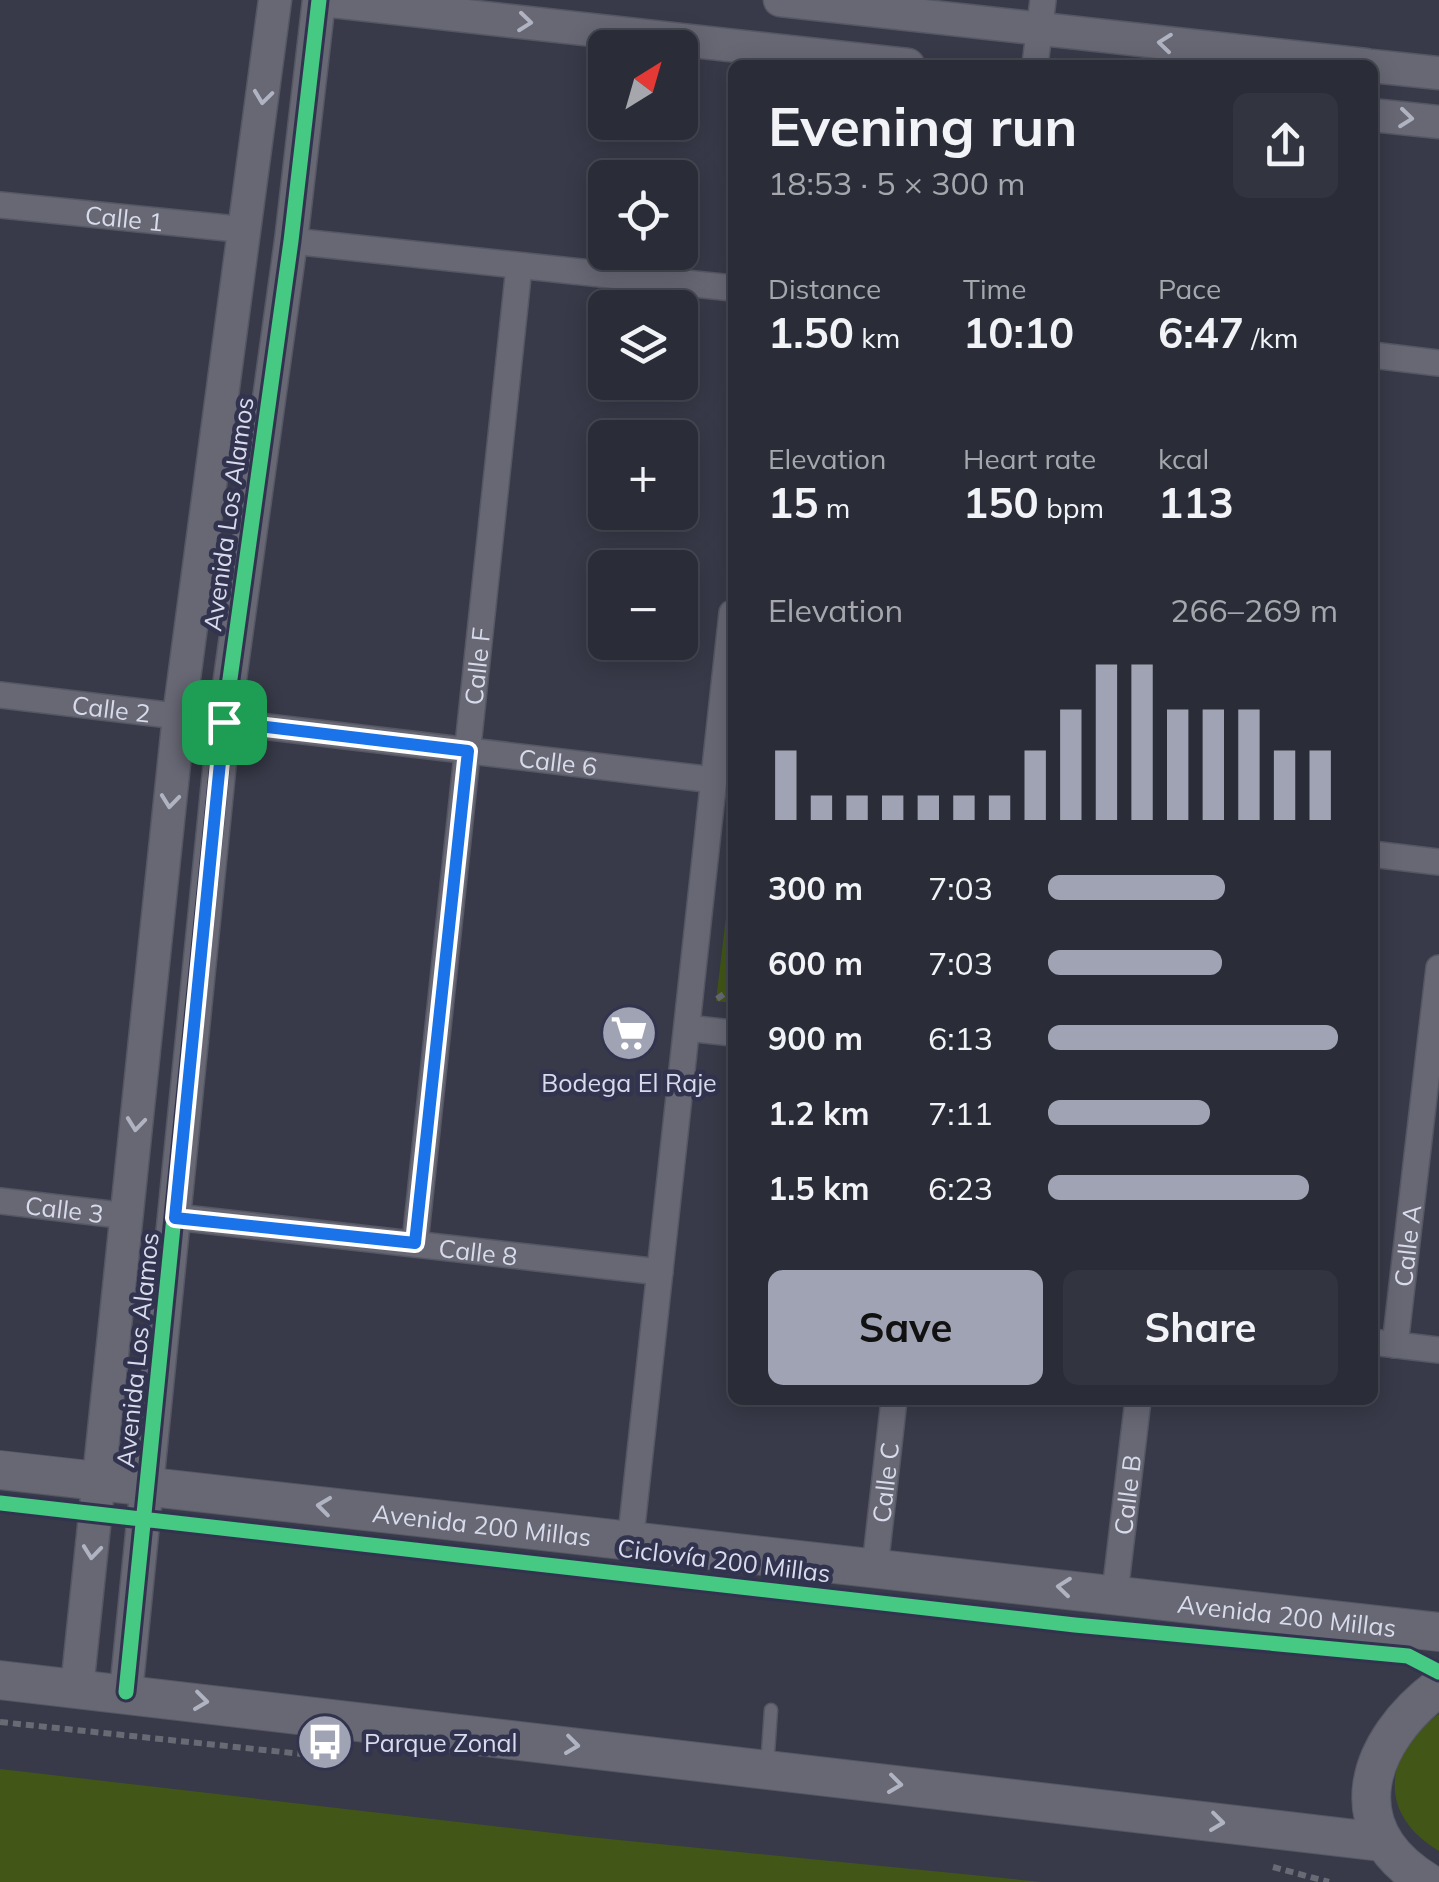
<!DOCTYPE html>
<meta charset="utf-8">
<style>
:root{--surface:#2a2c37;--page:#32343f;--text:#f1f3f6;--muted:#a5a7ad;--line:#464852;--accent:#a0a3b3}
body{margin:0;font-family:Mulish,sans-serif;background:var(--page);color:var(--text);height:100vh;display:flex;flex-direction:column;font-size:38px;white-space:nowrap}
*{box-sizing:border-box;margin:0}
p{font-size:32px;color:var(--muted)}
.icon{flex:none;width:55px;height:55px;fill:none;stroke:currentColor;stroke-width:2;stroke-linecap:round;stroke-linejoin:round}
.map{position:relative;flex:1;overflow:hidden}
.sheet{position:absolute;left:728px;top:60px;width:650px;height:1345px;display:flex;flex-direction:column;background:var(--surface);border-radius:15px;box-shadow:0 5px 25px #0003,0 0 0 2px var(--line)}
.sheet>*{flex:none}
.needle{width:65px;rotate:37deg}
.tools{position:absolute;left:588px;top:30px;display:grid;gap:20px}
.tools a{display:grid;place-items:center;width:110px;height:110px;border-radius:15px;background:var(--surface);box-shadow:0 5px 25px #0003,0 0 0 2px var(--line);font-size:50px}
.pin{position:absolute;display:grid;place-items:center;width:85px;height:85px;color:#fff;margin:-42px;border-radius:20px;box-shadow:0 5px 15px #0006}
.round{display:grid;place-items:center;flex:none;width:105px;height:105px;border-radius:15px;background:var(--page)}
.summary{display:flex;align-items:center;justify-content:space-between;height:170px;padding:0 40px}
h1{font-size:55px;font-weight:700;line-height:75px}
.stats{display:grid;grid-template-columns:repeat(3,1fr);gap:15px;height:170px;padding:10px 40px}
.stats div{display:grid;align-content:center}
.stats b{font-size:42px;font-weight:700}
.stats small{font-size:28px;font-weight:400}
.stats p{font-size:28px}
.chart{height:280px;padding:20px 40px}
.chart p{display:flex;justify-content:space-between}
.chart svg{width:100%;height:180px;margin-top:10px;stroke:var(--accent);stroke-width:6}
.action{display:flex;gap:20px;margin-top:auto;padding:20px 40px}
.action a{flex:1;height:115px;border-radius:15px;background:var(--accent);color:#111;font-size:40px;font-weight:700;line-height:115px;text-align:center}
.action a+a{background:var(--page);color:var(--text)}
ul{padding:0 40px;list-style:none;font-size:32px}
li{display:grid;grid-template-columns:160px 120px 1fr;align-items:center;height:75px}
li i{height:25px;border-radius:12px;background:var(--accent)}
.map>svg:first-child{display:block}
</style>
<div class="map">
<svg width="1439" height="1882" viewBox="0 0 1439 1882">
<rect width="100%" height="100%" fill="#383a49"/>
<path fill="#425717" d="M732,866V1003L716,1001Z
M1439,1714V1851C1377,1814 1383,1754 1439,1714Z
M0,1769L579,1836L1042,1882H0Z"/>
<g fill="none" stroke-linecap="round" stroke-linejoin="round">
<g stroke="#555764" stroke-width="15">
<path id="service" d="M767,1767L771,1710"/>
</g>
<g stroke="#555764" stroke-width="28">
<g id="minor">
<path d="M1035,65L1043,0"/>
<path id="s1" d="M0,205L247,230"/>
<path d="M291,241L732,288"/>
<path d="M1372,355L1439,363"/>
<path id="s2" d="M0,695L714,780"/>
<path d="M1372,854L1439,862"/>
<path d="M687,1028L732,1033"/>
<path id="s3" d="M0,1201L127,1216"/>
<path id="s4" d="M175,1217L660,1272"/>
<path id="s5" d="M415,1243L519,267"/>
<path d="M1372,1342L1439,1350"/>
<path id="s6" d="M1395,1345L1439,968"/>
<path d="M630,1544L732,613"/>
<path id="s7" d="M875,1567L894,1400"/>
<path id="s8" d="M1115,1592L1138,1400"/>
</g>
</g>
<g stroke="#555764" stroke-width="35">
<path id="tertiary" d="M323,0L908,65
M780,0L1366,65
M1372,66L1439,73
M1372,115L1439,122
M77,1688L179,716L275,0
M126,1692L224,722L291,241L319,0"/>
</g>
<g stroke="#555764" stroke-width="40">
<g id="secondary">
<path id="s9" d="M0,1470L1439,1632"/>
<path d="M0,1680L1381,1842"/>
<path d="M1427,1882C1337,1827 1367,1741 1439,1687"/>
</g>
</g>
<path stroke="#686a74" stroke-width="6" stroke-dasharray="8 5" stroke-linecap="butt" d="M717,999L732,988
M0,1722L302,1754
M1273,1867L1329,1882"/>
<use href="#service" stroke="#676874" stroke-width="12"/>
<use href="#minor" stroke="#676874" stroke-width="25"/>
<use href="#tertiary" stroke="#676874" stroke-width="32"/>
<use href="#secondary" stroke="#676874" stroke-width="38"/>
<g stroke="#32344f" stroke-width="21">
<path id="cycleway" d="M0,1503L1075,1625L1408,1656L1439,1672
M126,1692L224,722L291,241L319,0"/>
</g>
<use href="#cycleway" stroke="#46c982" stroke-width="15"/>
</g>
<defs><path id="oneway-chevron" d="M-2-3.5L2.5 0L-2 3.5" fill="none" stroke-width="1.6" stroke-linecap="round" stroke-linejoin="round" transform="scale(2.5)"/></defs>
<g stroke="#b0b3c2">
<use href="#oneway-chevron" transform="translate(525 22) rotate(6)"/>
<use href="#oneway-chevron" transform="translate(1165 43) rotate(-174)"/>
<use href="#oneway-chevron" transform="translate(263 97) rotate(97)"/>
<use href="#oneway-chevron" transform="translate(1406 118) rotate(6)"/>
<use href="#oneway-chevron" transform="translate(170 801) rotate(96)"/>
<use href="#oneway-chevron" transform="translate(136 1124) rotate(96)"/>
<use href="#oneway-chevron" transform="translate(324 1506) rotate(-173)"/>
<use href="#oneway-chevron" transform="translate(92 1552) rotate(96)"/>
<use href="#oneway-chevron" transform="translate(1064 1587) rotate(-174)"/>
<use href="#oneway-chevron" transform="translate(201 1701) rotate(7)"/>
<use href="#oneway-chevron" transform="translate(572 1745) rotate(7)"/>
<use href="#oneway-chevron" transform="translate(895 1784) rotate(7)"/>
<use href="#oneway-chevron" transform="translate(1217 1822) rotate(7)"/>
</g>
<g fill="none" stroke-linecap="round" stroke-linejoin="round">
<g stroke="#fff" stroke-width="20">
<path id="route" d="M224,722L468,751L415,1243L175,1218Z"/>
</g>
<use href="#route" stroke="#1a73e8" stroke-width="12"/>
</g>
<defs>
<g id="supermarket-disc" transform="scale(2.875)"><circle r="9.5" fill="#a0a3b3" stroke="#32344f"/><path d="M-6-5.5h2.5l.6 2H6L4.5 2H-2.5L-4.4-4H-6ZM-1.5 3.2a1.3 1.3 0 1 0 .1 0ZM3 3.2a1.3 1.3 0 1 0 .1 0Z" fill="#fff"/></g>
<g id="bus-disc" transform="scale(2.875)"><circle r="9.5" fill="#a0a3b3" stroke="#32344f"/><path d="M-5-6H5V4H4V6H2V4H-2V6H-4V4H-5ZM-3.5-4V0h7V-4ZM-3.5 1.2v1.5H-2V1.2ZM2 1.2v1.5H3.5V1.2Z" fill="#fff"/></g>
</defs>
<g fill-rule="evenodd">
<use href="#supermarket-disc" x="629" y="1033"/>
<use href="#bus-disc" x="325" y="1742"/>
</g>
<g text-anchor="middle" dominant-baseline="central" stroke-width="9" stroke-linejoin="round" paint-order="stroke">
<g font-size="25" fill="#d8dbec" stroke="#32344f">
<text stroke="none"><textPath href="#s1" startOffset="125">Calle 1</textPath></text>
<text transform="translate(228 514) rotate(-82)">Avenida Los Alamos</text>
<text stroke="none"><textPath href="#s5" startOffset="580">Calle F</textPath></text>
<text stroke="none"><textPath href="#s2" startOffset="112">Calle 2</textPath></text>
<text stroke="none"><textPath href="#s2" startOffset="562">Calle 6</textPath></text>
<text stroke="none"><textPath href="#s3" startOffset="65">Calle 3</textPath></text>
<text stroke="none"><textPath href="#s6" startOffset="100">Calle A</textPath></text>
<text stroke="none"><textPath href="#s4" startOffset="305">Calle 8</textPath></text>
<text transform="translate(137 1350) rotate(-84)">Avenida Los Alamos</text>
<text stroke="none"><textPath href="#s7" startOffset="85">Calle C</textPath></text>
<text stroke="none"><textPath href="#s8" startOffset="98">Calle B</textPath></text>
<text stroke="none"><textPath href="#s9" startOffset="485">Avenida 200 Millas</textPath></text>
<text transform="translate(724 1560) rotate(7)">Ciclovía 200 Millas</text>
<text stroke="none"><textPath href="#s9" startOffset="1295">Avenida 200 Millas</textPath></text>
</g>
<g font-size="25" fill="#d8dbec" stroke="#32344f">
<text x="629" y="1082">Bodega El Raje</text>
<text x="364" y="1742" text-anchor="start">Parque Zonal</text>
</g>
</g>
</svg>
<div class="tools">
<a><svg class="needle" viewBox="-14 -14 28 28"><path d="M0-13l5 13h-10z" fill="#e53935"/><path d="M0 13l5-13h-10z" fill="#a5a7ad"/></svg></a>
<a><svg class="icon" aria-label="locate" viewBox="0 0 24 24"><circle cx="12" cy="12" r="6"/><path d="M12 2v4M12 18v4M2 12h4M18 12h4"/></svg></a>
<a><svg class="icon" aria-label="layers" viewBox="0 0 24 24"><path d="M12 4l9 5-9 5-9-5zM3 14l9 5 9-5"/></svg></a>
<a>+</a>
<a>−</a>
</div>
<div class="pin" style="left:224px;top:722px;background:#1e9e55"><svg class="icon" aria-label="arrive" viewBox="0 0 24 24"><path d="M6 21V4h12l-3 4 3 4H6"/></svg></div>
<section class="sheet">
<div class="summary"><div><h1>Evening run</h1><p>18:53 · 5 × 300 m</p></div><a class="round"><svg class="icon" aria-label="share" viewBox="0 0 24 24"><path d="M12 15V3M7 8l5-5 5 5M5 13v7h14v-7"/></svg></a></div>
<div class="stats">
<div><p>Distance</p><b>1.50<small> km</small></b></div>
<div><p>Time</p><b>10:10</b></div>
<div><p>Pace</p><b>6:47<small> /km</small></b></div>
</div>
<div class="stats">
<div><p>Elevation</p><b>15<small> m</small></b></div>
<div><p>Heart rate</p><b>150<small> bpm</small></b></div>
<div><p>kcal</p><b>113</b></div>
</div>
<div class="chart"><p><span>Elevation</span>266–269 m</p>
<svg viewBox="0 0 160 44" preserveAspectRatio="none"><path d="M5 44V27M15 44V38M25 44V38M35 44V38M45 44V38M55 44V38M65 44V38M75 44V27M85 44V17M95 44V6M105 44V6M115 44V17M125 44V17M135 44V17M145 44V27M155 44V27"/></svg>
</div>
<ul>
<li><b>300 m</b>7:03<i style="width:61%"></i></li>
<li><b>600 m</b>7:03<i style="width:60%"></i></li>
<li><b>900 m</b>6:13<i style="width:100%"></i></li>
<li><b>1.2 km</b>7:11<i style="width:56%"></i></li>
<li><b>1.5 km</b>6:23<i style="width:90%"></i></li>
</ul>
<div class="action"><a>Save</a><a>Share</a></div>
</section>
</div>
